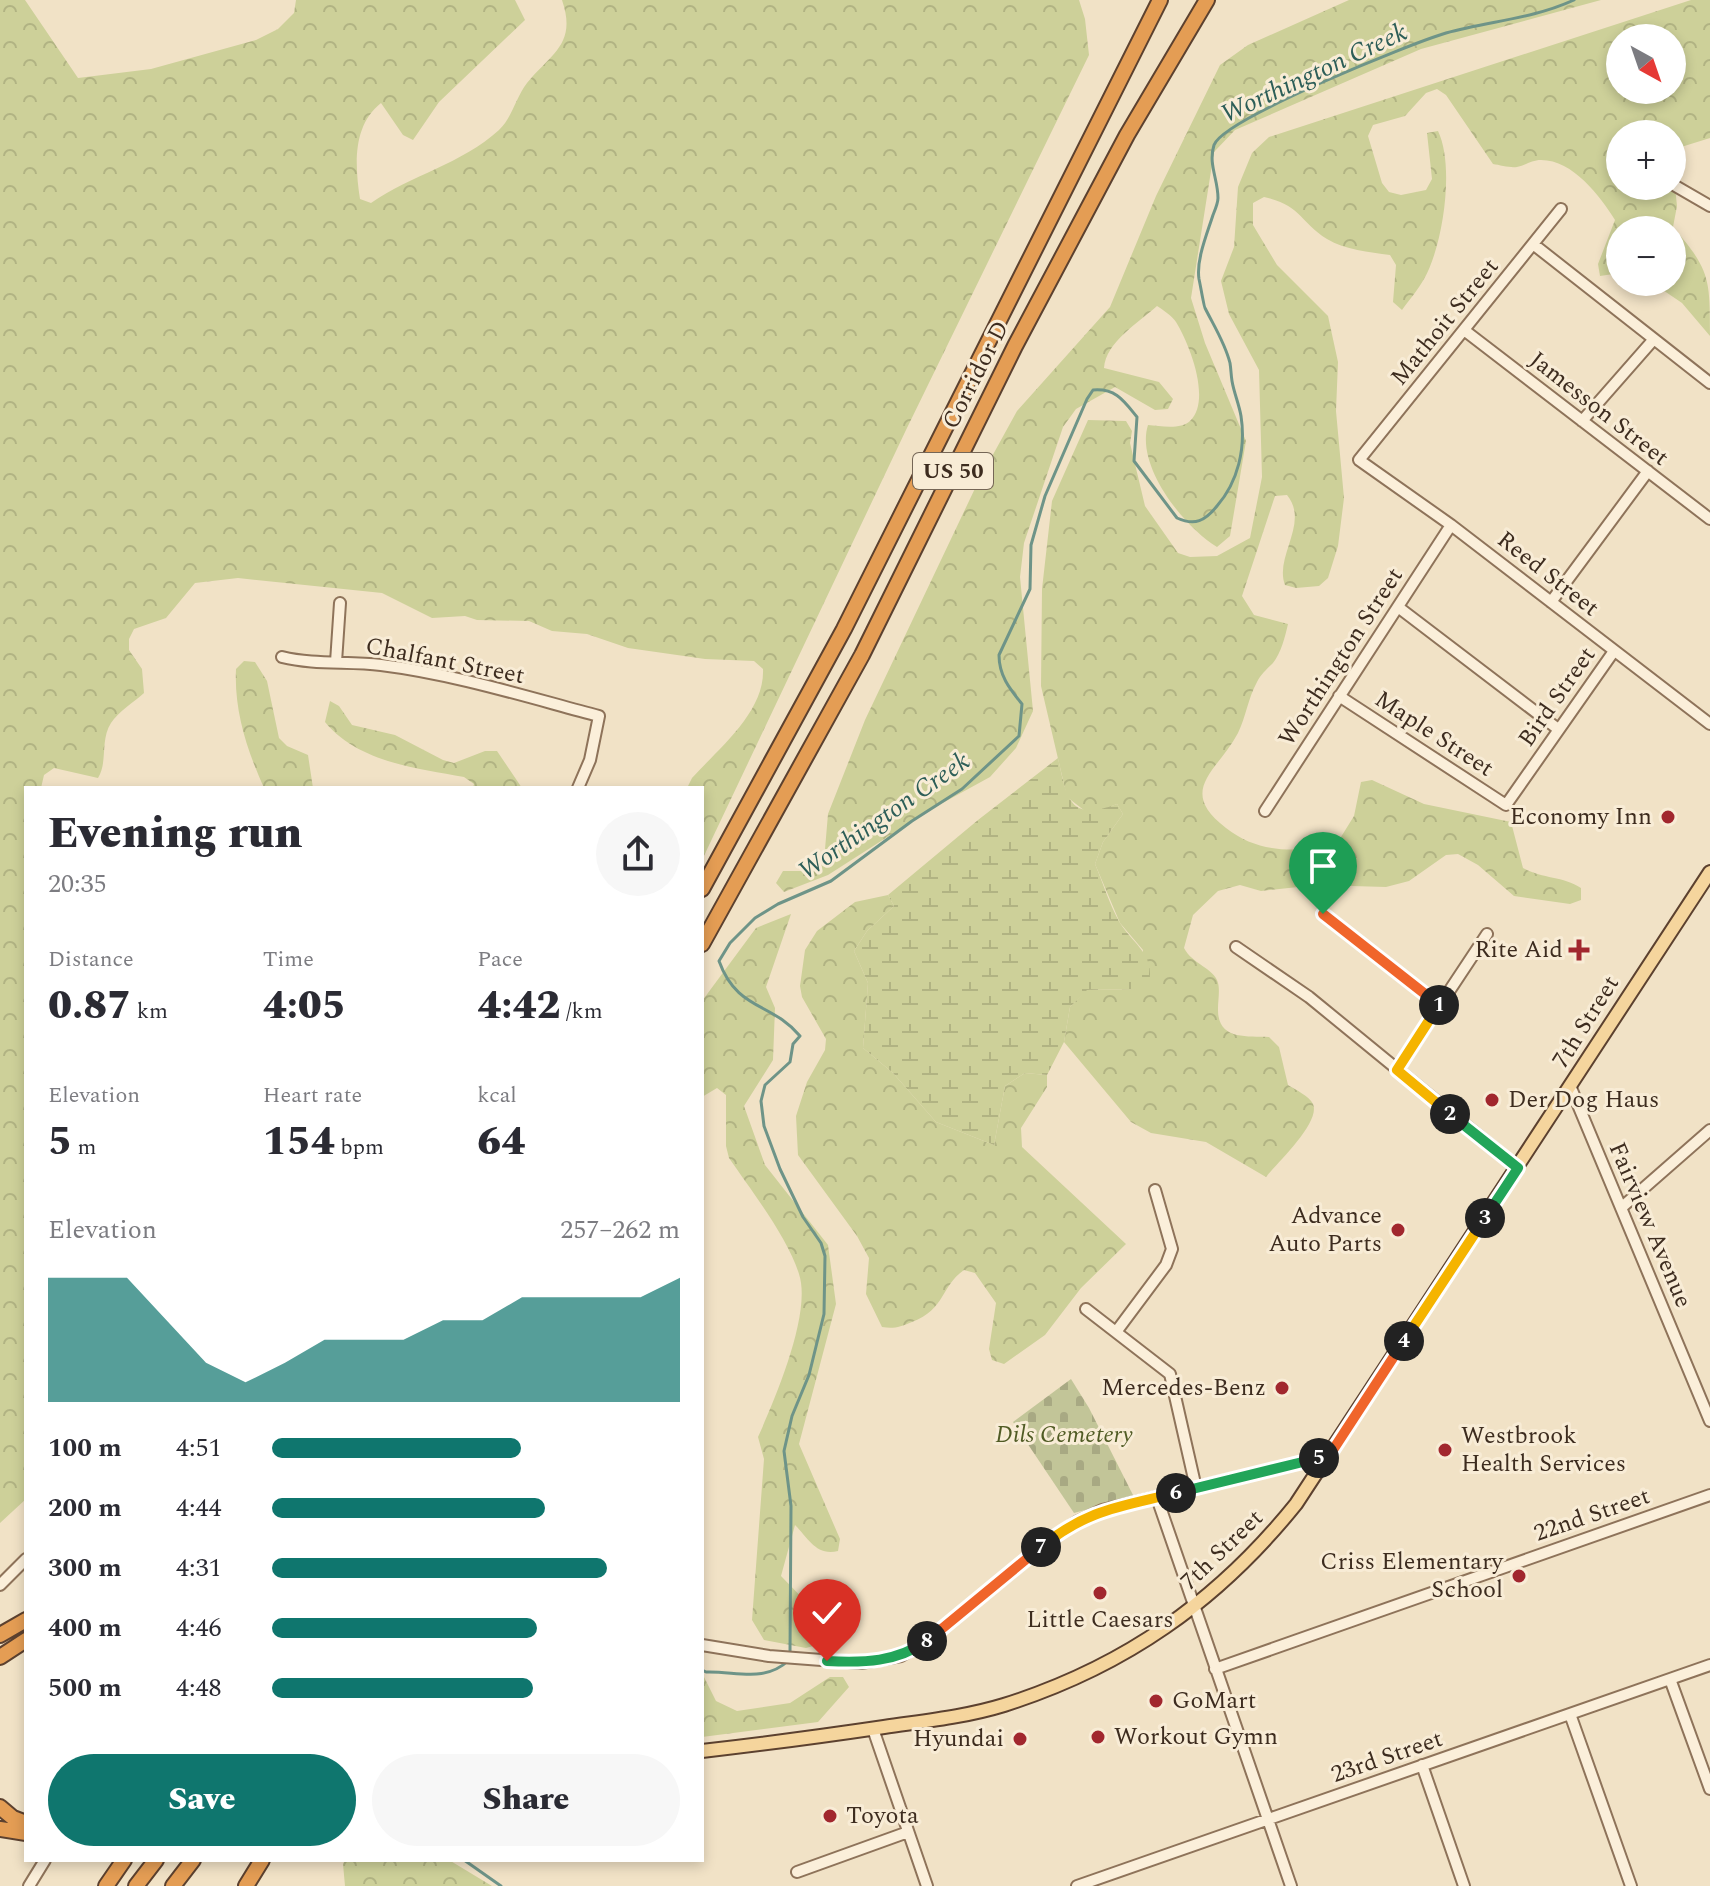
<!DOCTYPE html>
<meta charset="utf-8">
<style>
:root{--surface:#fff;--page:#f7f7f7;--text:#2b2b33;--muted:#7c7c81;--accent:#0f766e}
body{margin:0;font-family:Spectral,serif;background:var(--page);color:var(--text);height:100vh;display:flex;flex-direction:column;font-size:30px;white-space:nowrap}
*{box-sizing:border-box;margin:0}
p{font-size:26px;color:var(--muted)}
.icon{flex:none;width:44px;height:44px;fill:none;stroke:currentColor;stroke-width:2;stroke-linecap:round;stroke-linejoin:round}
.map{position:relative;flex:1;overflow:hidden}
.panel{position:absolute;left:24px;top:786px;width:680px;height:1076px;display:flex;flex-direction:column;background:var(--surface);border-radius:0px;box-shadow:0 4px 12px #0003}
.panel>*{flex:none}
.needle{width:52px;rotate:140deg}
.fabs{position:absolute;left:1606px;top:24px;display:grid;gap:16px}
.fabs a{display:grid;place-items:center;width:80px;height:80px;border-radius:50%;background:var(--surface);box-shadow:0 4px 12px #0003;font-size:40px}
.pin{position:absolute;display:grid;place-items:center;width:68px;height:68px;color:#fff;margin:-82px -34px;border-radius:50% 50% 50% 0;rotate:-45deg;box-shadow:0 0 8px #0007}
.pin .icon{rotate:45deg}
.km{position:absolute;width:40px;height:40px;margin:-20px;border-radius:50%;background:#222;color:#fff;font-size:22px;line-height:40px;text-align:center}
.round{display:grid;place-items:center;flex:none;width:84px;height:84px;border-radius:42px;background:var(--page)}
.headline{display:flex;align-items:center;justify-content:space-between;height:136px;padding:0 24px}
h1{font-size:44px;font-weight:800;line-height:60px}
.stats{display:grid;grid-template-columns:repeat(3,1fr);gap:12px;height:136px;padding:8px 24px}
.stats div{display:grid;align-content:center}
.stats b{font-size:40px;font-weight:800}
.stats small{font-size:22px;font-weight:400}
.stats p{font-size:22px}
.chart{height:224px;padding:16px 24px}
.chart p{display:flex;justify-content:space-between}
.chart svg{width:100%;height:144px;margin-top:8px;fill:var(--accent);opacity:.7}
.action{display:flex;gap:16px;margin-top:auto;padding:16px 24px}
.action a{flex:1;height:92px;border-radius:48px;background:var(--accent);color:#fff;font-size:32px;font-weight:800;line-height:92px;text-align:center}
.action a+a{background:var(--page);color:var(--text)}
ul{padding:0 24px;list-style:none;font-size:26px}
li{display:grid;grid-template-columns:128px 96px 1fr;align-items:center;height:60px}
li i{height:20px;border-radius:10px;background:var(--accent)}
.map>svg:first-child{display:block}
</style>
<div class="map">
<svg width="1710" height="1886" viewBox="0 0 1710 1886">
<defs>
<pattern id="forest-crowns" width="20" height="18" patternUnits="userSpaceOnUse" patternTransform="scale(2)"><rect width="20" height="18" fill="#cdd099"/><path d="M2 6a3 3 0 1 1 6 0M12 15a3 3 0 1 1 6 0" fill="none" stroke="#b1b383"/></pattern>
<pattern id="wetland-marsh" width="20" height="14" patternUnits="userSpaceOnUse" patternTransform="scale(2)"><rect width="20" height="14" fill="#cdd099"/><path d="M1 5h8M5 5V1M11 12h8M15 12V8" fill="none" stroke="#b1b383"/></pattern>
<pattern id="cemetery-stones" width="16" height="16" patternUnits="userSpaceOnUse" patternTransform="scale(2)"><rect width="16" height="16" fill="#c2c598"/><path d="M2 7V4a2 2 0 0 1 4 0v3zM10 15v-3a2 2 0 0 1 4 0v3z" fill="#a8a983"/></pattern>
</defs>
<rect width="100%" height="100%" fill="#f1e2c6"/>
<path fill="url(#forest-crowns)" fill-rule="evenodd" d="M0,0H25L78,78L151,69L256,40L278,29L294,13L296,0H515L525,20L439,102L413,140L403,135L381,103C352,126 355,166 360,199L371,203C411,175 462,164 499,130C512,118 516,97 527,83C552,53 577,44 562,0H1079L1085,19L1089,55L906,430L702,860V788H687L692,778C718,749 765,712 763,669L754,661L705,659L628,648L587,634L552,631L529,621L477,620L465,616L432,618L382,593L238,578L195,583L166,618L134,629L129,639V650L142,669L144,693C134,702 118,712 111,723C100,740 108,762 98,778L54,768L44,775L41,788H26V1499L0,1523Z
M1349,0H1601L1421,49L1235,130L1214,152L1191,298L1205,343L1246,441L1230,536L1217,547C1184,527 1135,466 1148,425C1160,426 1181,430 1190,421C1212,400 1189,343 1176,322C1172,316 1163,310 1157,306C1138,323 1106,342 1104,368L1159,382L1173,399L1168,409L1155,410L1115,387L1076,409L1063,427L1024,543L1020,577L1033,711L1016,748L990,777L928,811L828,875L784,892L776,883L783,871H809L818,864L825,849L828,814L865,720L979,480L1017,411L1110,307L1156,196L1220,65L1248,45Z
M1691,0H1710V138L1678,148L1672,157L1677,206L1673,227C1710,270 1710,278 1710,336L1682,303L1651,282H1672V230H1620V273L1600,276L1598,264L1615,220C1600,196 1573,160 1541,160C1532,160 1526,165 1517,167C1510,168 1500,165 1493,164L1446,95L1437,89L1426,93L1405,116L1373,125L1368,136L1382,183L1389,192L1401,195L1426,190L1432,179L1427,133L1438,131C1455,166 1443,246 1424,279C1418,290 1409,300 1402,310L1393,302L1396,265L1390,255C1369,252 1345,250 1327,239C1299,221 1301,205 1264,197L1253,203V225L1277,265L1328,316L1338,362L1336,411L1344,498L1338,546L1328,578L1319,586L1296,588L1285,585C1274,556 1310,523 1287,495L1275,496L1242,596L1254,615L1288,624C1285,637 1281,653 1273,663C1267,669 1261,674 1257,682C1248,698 1246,717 1238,733C1218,771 1176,790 1226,828C1259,854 1296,852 1336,845L1354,816L1361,782L1372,780L1424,804L1511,822L1523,868C1542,879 1563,876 1581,888V900L1570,904L1514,896L1478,865L1458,854L1446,855L1409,881L1386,887L1317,885L1261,891L1240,885L1218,891L1193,915L1184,948C1192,964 1214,968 1218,983C1220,990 1218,1001 1218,1008C1217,1040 1245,1036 1269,1037L1279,1047L1288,1085C1296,1090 1309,1096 1313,1104C1321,1122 1277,1163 1266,1177L1206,1142L1151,1133L1131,1122L1064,1042L1070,1007L1086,990L1138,989L1143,950L1120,923L1095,864L1103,842L1123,814L1117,804L1096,812L1085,811L1067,797L1041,686L1042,589L1052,501L1088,420L1126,421L1132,431L1130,443L1145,506L1178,553L1190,557L1217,556L1250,538L1262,477L1259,370L1229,314L1221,281L1234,247L1238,187L1252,153L1269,137ZM1620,38H1672V90H1620ZM1620,134H1672V186H1620Z
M244,661L255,662L267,681L279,738L287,746L308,755L313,788H264C247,750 234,711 236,669Z
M330,701L339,706L352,725L395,735L443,760L454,763L485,751H497L522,788H473L474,784L464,777C415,768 358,762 325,722Z
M888,895L894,906L867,931L854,951L868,983L863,1048L893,1073L936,1122L994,1145L1005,1086L1025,1073L1047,1075V1087L1021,1128L1022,1147L1126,1244L1081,1288L1045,1335L1004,1364L992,1360L989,1349L996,1303L975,1273L964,1270C940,1287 946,1309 912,1322C900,1327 894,1329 882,1327L866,1294L869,1258L857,1236L798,1155L796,1116L807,1082L825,1050L826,1039L802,997L800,986L805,950L817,931L855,902Z
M791,914L766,987L775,1008L773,1060L744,1106L765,1165L828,1245L836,1304L799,1444L840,1539L838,1551C816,1556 809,1539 795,1525L781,1576L816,1612L817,1645L806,1648L764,1640L752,1620L764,1459L758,1437C775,1399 812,1313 799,1274C788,1238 751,1190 729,1158L726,1146V1095L717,1088L702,1097V1001L756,928Z
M702,1673L716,1701L737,1711L790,1703L830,1677H843L849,1687L818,1722L702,1737Z
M345,1860H449L492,1886H345L343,1864Z"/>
<path fill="url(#wetland-marsh)" d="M1058,758C1067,799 1069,822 1117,804L1123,814L1103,842L1095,864C1103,883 1110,906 1120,923C1134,945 1155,954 1149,984L1138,989L1087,990L1070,1007L1064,1042L1047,1075L1025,1073L1005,1086L994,1145L936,1122L893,1073L863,1048L868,983L854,951L867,931L894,906L888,895L978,820Z"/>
<path fill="url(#cemetery-stones)" d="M1071,1379L1089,1408L1134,1497L1074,1513L1013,1422Z"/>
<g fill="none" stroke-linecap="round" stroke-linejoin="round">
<path stroke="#6e9488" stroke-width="3" d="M790,1653L791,1506L784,1451L792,1416L809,1375L824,1314L825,1256L821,1243L803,1217L780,1169L764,1126L761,1101L765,1085L790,1062L793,1044L800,1036C772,1002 737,1011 719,961L730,943L755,918L778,904L831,881L912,821L962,789L1019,736L1022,704C1010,689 999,676 999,655L1030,589L1031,545L1045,496L1087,399L1093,390C1116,388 1124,401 1137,417L1134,461L1177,518C1195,526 1205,521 1217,506C1238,482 1246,448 1241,416C1239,404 1234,393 1232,381C1231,375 1231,369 1230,363C1225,343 1214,326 1205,308C1204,307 1200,283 1199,279C1196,260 1207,234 1213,215C1215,210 1218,203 1218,198C1218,179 1208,164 1214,145C1223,119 1412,43 1446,33C1489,21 1533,19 1574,0
M702,1670L706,1672C737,1671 765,1683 789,1660
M464,1860L501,1886"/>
<g stroke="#8e735a" stroke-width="14">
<path id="minor" d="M1672,184L1710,206
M1561,209L1359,460L1451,525L1710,724
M1533,244L1710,383
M1464,330L1710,519
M1582,421L1654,339
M1551,602L1648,471
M1398,607L1558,729
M282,657C314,665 348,661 381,665C454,674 527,697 599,716L590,760L578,788
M336,662L340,603
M1339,696L1506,805L1614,651
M1265,811L1451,525
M1323,914L1440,1006
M1236,947L1309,997L1518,1168
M1397,1070L1487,934
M1571,1088L1710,1421
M1621,1208L1710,1130
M1086,1309L1170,1374L1196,1488
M1116,1332L1166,1265L1172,1249L1155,1190
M1157,1498L1291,1886
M0,1585L26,1559
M702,1645L769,1656L861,1663L901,1656L931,1638L1054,1537L1078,1521L1102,1510L1329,1456
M1215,1669L1710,1495
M1670,1679L1710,1789
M1570,1714L1631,1886
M873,1729L927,1886
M1422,1765L1464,1886
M797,1872L908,1832
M29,1886L45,1860
M1077,1886L1710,1665"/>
</g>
<g stroke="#5c412f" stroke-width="16">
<path id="major" d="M702,1751C763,1744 823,1736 884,1727C924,1721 965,1717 1004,1705C1124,1667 1217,1602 1296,1504L1710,872"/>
</g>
<g stroke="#5c412f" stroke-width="18">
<path id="highway" d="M702,889L844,629L1160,0
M702,944L862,655L1015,346L1127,135L1207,0
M0,1635L26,1620
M0,1657L26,1640
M0,1807L13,1818L26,1823
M0,1829L26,1833
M106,1886L124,1860
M136,1886L156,1860
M173,1886L193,1860
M246,1886L262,1860"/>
</g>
<use href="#minor" stroke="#fbefda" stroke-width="10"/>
<use href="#major" stroke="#f5d59d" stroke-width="12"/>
<use href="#highway" stroke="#e49d54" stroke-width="14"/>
</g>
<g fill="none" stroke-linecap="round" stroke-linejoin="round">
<g stroke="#fff" stroke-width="16">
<path id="split-1" d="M1323,914L1439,1005"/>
</g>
<g stroke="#fff" stroke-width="16">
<path id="split-2" d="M1439,1005L1397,1070L1450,1114"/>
</g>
<g stroke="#fff" stroke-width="16">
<path id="split-3" d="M1450,1114L1518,1168L1485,1218"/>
</g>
<g stroke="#fff" stroke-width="16">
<path id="split-4" d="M1404,1341L1485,1218"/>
</g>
<g stroke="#fff" stroke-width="16">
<path id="split-5" d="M1319,1458L1329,1456L1404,1341"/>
</g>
<g stroke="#fff" stroke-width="16">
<path id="split-6" d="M1176,1493L1319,1458"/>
</g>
<g stroke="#fff" stroke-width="16">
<path id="split-7" d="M1041,1547C1088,1509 1120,1507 1176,1493"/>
</g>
<g stroke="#fff" stroke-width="16">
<path id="split-8" d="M927,1641L1041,1547"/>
</g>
<g stroke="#fff" stroke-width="16">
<path id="split-9" d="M827,1661C865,1663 896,1662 927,1641"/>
</g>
<use href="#split-1" stroke="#f0652b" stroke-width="10"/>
<use href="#split-2" stroke="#f5b400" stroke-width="10"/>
<use href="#split-3" stroke="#22a559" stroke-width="10"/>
<use href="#split-4" stroke="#f5b400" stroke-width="10"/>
<use href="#split-5" stroke="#f0652b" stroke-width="10"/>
<use href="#split-6" stroke="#22a559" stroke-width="10"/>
<use href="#split-7" stroke="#f5b400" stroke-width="10"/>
<use href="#split-8" stroke="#f0652b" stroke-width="10"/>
<use href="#split-9" stroke="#22a559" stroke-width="10"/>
</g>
<g fill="#a1272e" stroke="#f8ecd6" stroke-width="3">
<circle cx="1668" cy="817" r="8"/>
<path d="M1575 938h8v8h8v8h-8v8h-8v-8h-8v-8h8z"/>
<circle cx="1492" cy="1100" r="8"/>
<circle cx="1398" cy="1230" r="8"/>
<circle cx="1282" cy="1388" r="8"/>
<circle cx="1445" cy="1450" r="8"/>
<circle cx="1519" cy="1576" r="8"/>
<circle cx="1100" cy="1593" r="8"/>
<circle cx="1156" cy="1701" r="8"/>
<circle cx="1098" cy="1737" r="8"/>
<circle cx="1020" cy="1739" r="8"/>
<circle cx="830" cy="1816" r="8"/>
</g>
<g text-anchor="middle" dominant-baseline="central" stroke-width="6" stroke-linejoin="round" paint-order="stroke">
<rect fill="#f8ecd6" stroke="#756656" stroke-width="2" x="913" y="453" width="80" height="36" rx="6"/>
<g font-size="22" font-weight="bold" fill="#3d2c1f">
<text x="953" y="471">US 50</text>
</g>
<g font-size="24" fill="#3d2c1f" stroke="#f8ecd6">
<text transform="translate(1445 322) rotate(-51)">Mathoit Street</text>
<text transform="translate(976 375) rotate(-63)">Corridor D</text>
<text transform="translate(1599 409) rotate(38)">Jamesson Street</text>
<text transform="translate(1548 574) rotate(38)">Reed Street</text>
<text transform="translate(1341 657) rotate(-57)">Worthington Street</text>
<text transform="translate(445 661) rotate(11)">Chalfant Street</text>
<text transform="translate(1557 697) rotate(-55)">Bird Street</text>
<text transform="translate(1434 734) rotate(33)">Maple Street</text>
<text transform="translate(1586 1022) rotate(-58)">7th Street</text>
<text transform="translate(1650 1225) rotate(67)">Fairview Avenue</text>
<text transform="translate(1592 1515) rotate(-19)">22nd Street</text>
<text transform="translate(1222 1550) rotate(-44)">7th Street</text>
<text transform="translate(1387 1757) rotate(-19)">23rd Street</text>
</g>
<g font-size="24" fill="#3d2c1f" stroke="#f8ecd6" text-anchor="end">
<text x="1652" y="817">Economy Inn</text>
<text x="1563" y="950">Rite Aid</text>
<text x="1508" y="1100" text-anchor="start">Der Dog Haus</text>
<text x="1382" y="1216">Advance<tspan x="1382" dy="28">Auto Parts</tspan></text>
<text x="1266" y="1388">Mercedes-Benz</text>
<text x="1461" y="1436" text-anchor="start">Westbrook<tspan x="1461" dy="28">Health Services</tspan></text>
<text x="1503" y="1562">Criss Elementary<tspan x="1503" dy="28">School</tspan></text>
<text x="1100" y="1620" text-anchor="middle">Little Caesars</text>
<text x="1172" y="1701" text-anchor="start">GoMart</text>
<text x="1114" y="1737" text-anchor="start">Workout Gymn</text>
<text x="1004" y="1739">Hyundai</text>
<text x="846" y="1816" text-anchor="start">Toyota</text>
</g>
<g font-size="24" font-style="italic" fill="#505b24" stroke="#f8ecd6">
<text x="1064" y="1435">Dils Cemetery</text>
</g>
<g font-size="26" font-style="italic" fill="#2d5e58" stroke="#f8ecd6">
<text transform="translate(1314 73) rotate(-25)">Worthington Creek</text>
<text transform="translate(884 816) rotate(-35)">Worthington Creek</text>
</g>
</g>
</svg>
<div class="fabs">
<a><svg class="needle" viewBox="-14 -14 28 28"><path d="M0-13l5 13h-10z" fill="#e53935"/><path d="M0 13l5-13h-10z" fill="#7c7c81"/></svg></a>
<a>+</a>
<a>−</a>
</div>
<div class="pin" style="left:1323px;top:914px;background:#1e9e55"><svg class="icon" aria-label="arrive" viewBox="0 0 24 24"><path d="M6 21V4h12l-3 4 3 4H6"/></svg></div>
<div class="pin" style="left:827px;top:1661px;background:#d93025"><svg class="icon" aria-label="check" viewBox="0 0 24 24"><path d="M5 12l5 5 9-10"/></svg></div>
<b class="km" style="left:1439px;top:1005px">1</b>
<b class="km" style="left:1450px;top:1114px">2</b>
<b class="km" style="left:1485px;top:1218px">3</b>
<b class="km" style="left:1404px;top:1341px">4</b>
<b class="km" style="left:1319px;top:1458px">5</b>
<b class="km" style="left:1176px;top:1493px">6</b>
<b class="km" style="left:1041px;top:1547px">7</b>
<b class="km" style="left:927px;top:1641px">8</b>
<section class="panel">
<div class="headline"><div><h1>Evening run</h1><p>20:35</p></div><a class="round"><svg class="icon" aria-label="share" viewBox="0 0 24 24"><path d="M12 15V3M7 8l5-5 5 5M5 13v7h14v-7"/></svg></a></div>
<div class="stats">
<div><p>Distance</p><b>0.87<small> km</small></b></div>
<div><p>Time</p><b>4:05</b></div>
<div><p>Pace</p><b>4:42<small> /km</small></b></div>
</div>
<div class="stats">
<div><p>Elevation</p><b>5<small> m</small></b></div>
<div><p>Heart rate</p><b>154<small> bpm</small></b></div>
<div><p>kcal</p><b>64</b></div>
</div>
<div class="chart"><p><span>Elevation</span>257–262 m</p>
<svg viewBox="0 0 160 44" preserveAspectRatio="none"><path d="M0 44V6L10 6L20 6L30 19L40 32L50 38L60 32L70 25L80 25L90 25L100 19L110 19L120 12L130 12L140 12L150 12L160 6V44z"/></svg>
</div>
<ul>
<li><b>100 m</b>4:51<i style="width:61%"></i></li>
<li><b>200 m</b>4:44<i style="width:67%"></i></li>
<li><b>300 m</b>4:31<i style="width:82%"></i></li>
<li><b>400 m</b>4:46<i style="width:65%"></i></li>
<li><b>500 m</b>4:48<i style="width:64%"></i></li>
</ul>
<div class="action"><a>Save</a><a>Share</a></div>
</section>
</div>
